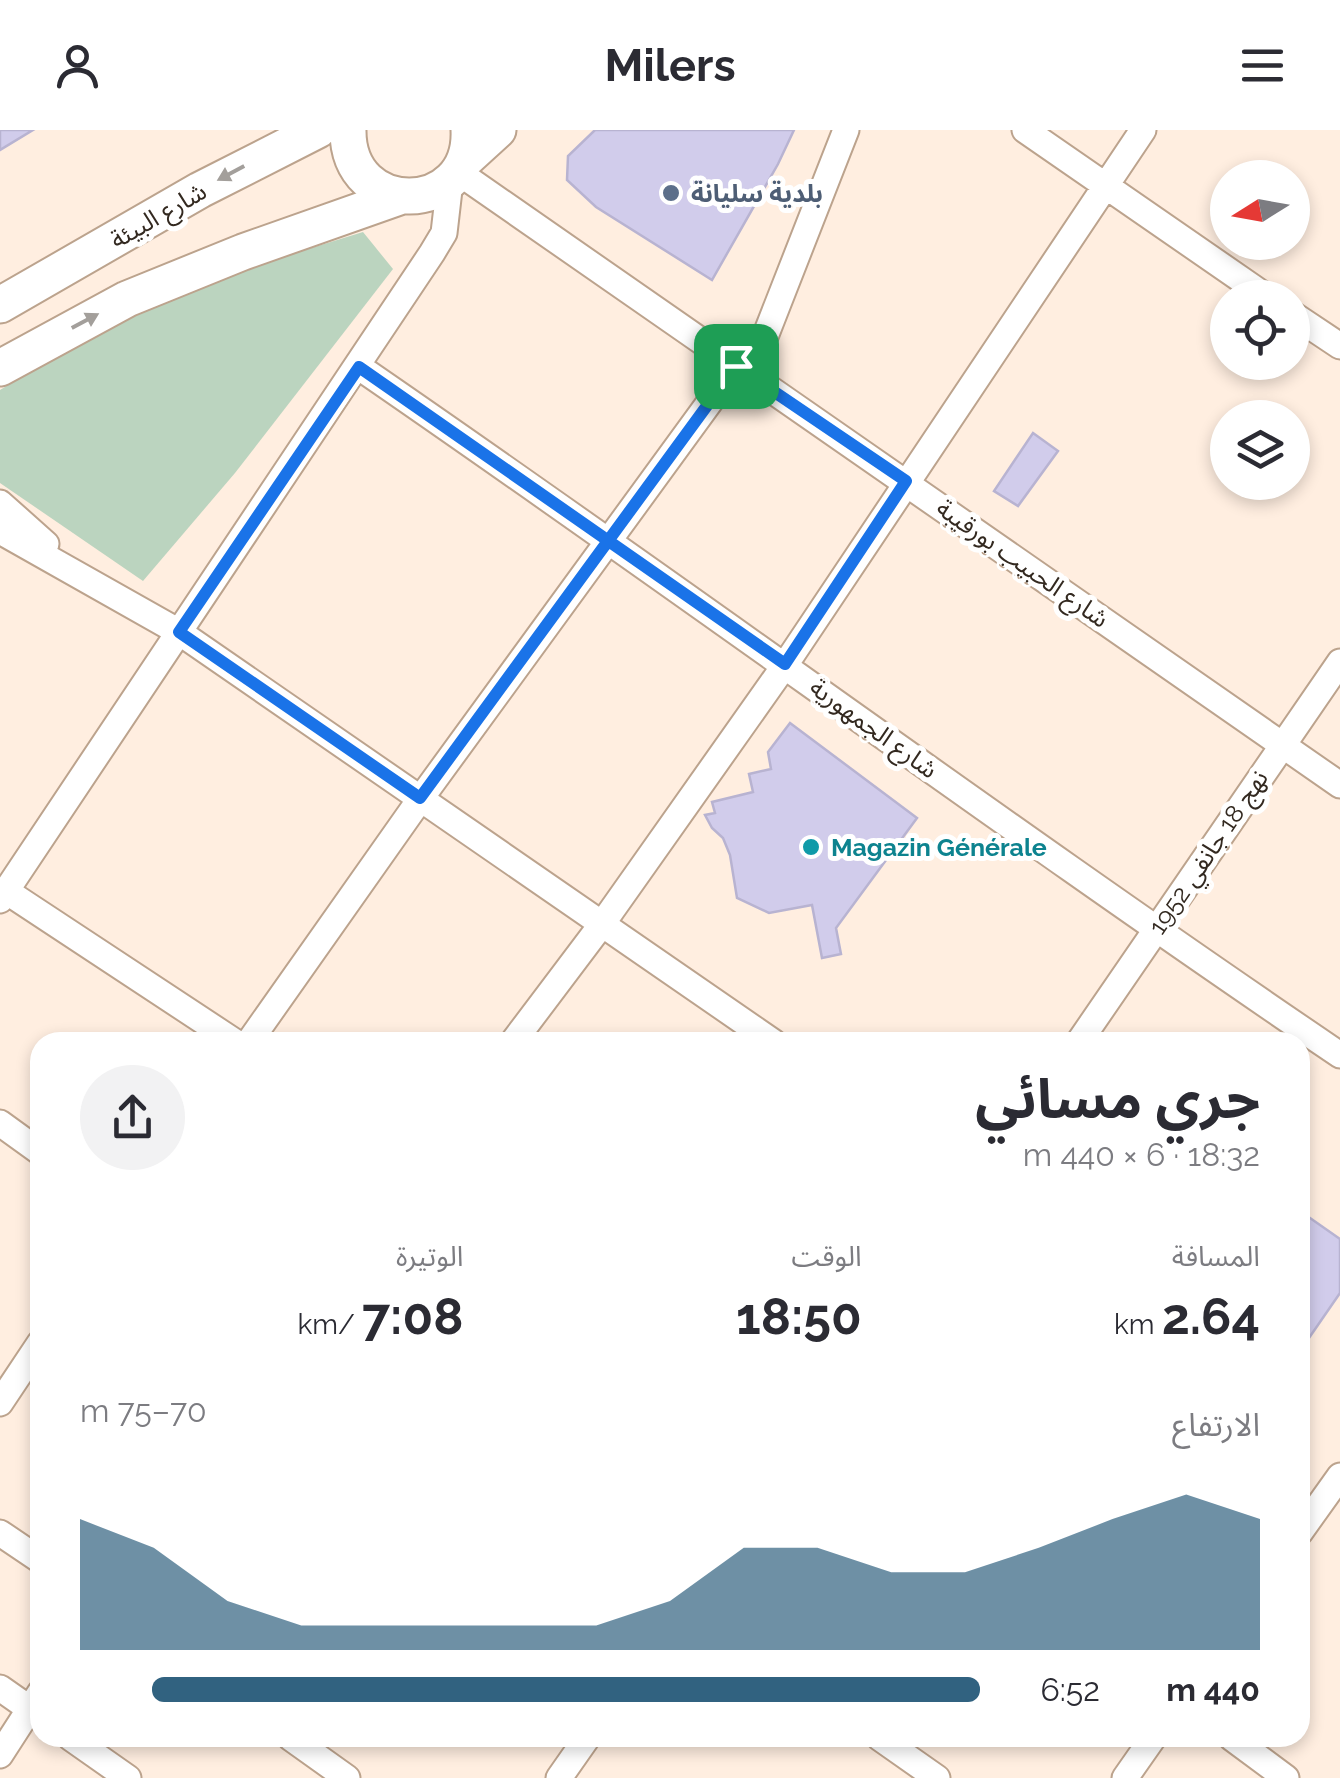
<!DOCTYPE html>
<html lang="ar">
<meta charset="utf-8">
<style>
:root{--surface:#fff;--page:#f2f2f3;--text:#2b2b33;--muted:#7c7c81;--accent:#316280}
body{margin:0;font-family:Raleway,"Noto Sans Arabic",sans-serif;background:var(--page);color:var(--text);direction:rtl;height:100vh;display:flex;flex-direction:column;font-size:38px;white-space:nowrap}
*{box-sizing:border-box;margin:0}
p{font-size:32px;color:var(--muted)}
.icon{flex:none;width:55px;height:55px;fill:none;stroke:currentColor;stroke-width:2;stroke-linecap:round;stroke-linejoin:round}
.map{position:relative;flex:1;overflow:hidden;direction:ltr}
.sheet{position:absolute;left:30px;top:902px;width:1280px;height:715px;display:flex;flex-direction:column;background:var(--surface);border-radius:30px;box-shadow:0 5px 15px #0003;direction:rtl}
.sheet>*{flex:none}
.needle{width:65px;rotate:259deg}
.controls{position:absolute;left:1210px;top:30px;display:grid;gap:20px}
.controls a{display:grid;place-items:center;width:100px;height:100px;border-radius:50%;background:var(--surface);box-shadow:0 5px 15px #0003;font-size:50px}
.pin{position:absolute;display:grid;place-items:center;width:85px;height:85px;color:#fff;margin:-42px;border-radius:20px;box-shadow:0 5px 15px #0006}
.round{display:grid;place-items:center;flex:none;width:105px;height:105px;border-radius:52px;background:var(--page)}
.head{display:flex;align-items:center;justify-content:space-between;height:170px;padding:0 50px}
h1{font-size:55px;font-weight:700;line-height:75px}
.figures{display:grid;grid-template-columns:repeat(3,1fr);gap:15px;height:170px;padding:10px 50px}
.figures div{display:grid;align-content:center}
.figures b{font-size:50px;font-weight:700}
.figures small{font-size:28px;font-weight:400}
.figures p{font-size:28px}
.chart{height:280px;padding:20px 50px}
.chart p{display:flex;justify-content:space-between}
.chart svg{width:100%;height:180px;margin-top:10px;fill:var(--accent);opacity:.7}
ul{padding:0 50px;list-style:none;font-size:32px}
li{display:grid;grid-template-columns:160px 120px 1fr;align-items:center;height:75px}
li i{height:25px;border-radius:12px;background:var(--accent)}
header{display:flex;justify-content:space-between;align-items:center;height:130px;padding:0 50px;background:var(--surface);font-size:45px;font-weight:700}
.map>svg:first-child{display:block}
</style>
<header><svg class="icon" aria-label="menu" viewBox="0 0 24 24"><path d="M4 6h16M4 12h16M4 18h16"/></svg>Milers<svg class="icon" aria-label="person" viewBox="0 0 24 24"><circle cx="12" cy="8" r="4"/><path d="M4 21q1-7 8-7t8 7"/></svg></header>
<div class="map">
<svg width="1340" height="1648" viewBox="0 0 1340 1648">
<rect width="100%" height="100%" fill="#ffeee0"/>
<path fill="#bbd4bf" d="M363,102L393,139L235,343L143,451L0,353V260L150,168Z"/>
<path fill="#d1cceb" stroke="#b8b3d1" stroke-width="2.5" d="M0,0H33L0,20Z
M595,0H794L778,34L712,150L596,77L567,50L568,26Z
M1033,303L1058,321L1018,376L994,361Z
M790,593L917,688L836,798L841,824L822,828L812,775L769,783L737,768L730,725L723,708L712,698L705,685L715,683L712,672L753,662L749,644L771,639L768,622Z
M1300,1081L1340,1109V1163L1300,1221Z"/>
<g fill="none" stroke-linecap="round" stroke-linejoin="round">
<g stroke="#bca38d" stroke-width="29">
<path id="street" d="M1025,0L1268,168
M458,42L1340,655
M1292,184L1340,216
M359,237C688,463 1009,701 1340,925
M750,245L846,0
M0,373L46,414
M0,401L179,502L773,912
M6,761L235,912
M0,770L432,123L444,103L450,51
M249,912L421,668L736,236
M513,912L602,794L785,535L1143,0
M1079,912L1340,532
M0,993L40,1022
M0,1273L40,1213
M1300,1402L1340,1346
M0,1403L40,1430
M0,1558L40,1586
M71,1608L128,1648
M291,1608L347,1648
M880,1608L937,1648
M1232,1608L1286,1648
M0,1625L40,1563
M559,1648L587,1608
M1125,1648L1153,1608"/>
</g>
<g stroke="#bca38d" stroke-width="39">
<path id="secondary" d="M348,0C347,89 473,87 469,0
M464,31L498,0
M0,175L200,60L318,0
M0,238L127,169L243,122L399,67"/>
</g>
<use href="#street" stroke="#fff" stroke-width="25"/>
<use href="#secondary" stroke="#fff" stroke-width="35"/>
</g>
<defs><path id="oneway-solid" d="M-6-.8H1V-3.2L6.5 0L1 3.2V.8H-6Z" transform="scale(2.5)"/></defs>
<g fill="#a39f9b">
<use href="#oneway-solid" transform="translate(231 43) rotate(152)"/>
<use href="#oneway-solid" transform="translate(85 191) rotate(-28)"/>
</g>
<g fill="none" stroke-linecap="round" stroke-linejoin="round">
<g stroke="#fff" stroke-width="20">
<path id="route" d="M736,236L420,668L179,502L359,237L785,534L906,351L736,236"/>
</g>
<use href="#route" stroke="#1a73e8" stroke-width="12"/>
</g>
<circle fill="#5c6f8a" stroke="#fff" stroke-width="4" cx="671" cy="63" r="10"/>
<circle fill="#0f9aa8" stroke="#fff" stroke-width="4" cx="811" cy="717" r="10"/>
<g text-anchor="middle" dominant-baseline="central" stroke-width="10" stroke-linejoin="round" paint-order="stroke">
<g font-size="25" font-weight="bold" fill="#4e5e75" stroke="#fff" text-anchor="start">
<text x="691" y="63">بلدية سليانة</text>
</g>
<g font-size="25" fill="#332920" stroke="#fff">
<text transform="translate(158 85) rotate(-30)">شارع البيئة</text>
<text transform="translate(1023 433) rotate(35)">شارع الحبيب بورقيبة</text>
<text transform="translate(874 598) rotate(36)">شارع الجمهورية</text>
<text transform="translate(1208 722) rotate(-56)">نهج 18 جانفي 1952</text>
</g>
<g font-size="25" font-weight="bold" fill="#0d838f" stroke="#fff" text-anchor="start">
<text x="831" y="717">Magazin Générale</text>
</g>
</g>
</svg>
<div class="controls">
<a><svg class="needle" viewBox="-14 -14 28 28"><path d="M0-13l5 13h-10z" fill="#e53935"/><path d="M0 13l5-13h-10z" fill="#7c7c81"/></svg></a>
<a><svg class="icon" aria-label="locate" viewBox="0 0 24 24"><circle cx="12" cy="12" r="6"/><path d="M12 2v4M12 18v4M2 12h4M18 12h4"/></svg></a>
<a><svg class="icon" aria-label="layers" viewBox="0 0 24 24"><path d="M12 4l9 5-9 5-9-5zM3 14l9 5 9-5"/></svg></a>
</div>
<div class="pin" style="left:736px;top:236px;background:#1e9e55"><svg class="icon" aria-label="arrive" viewBox="0 0 24 24"><path d="M6 21V4h12l-3 4 3 4H6"/></svg></div>
<section class="sheet">
<div class="head"><div><h1>جري مسائي</h1><p>18:32 · 6 × 440 m</p></div><a class="round"><svg class="icon" aria-label="share" viewBox="0 0 24 24"><path d="M12 15V3M7 8l5-5 5 5M5 13v7h14v-7"/></svg></a></div>
<div class="figures">
<div><p>المسافة</p><b>2.64<small> km</small></b></div>
<div><p>الوقت</p><b>18:50</b></div>
<div><p>الوتيرة</p><b>7:08<small> /km</small></b></div>
</div>
<div class="chart"><p><span>الارتفاع</span>70–75 m</p>
<svg viewBox="0 0 160 44" preserveAspectRatio="none"><path d="M0 44V12L10 19L20 32L30 38L40 38L50 38L60 38L70 38L80 32L90 19L100 19L110 25L120 25L130 19L140 12L150 6L160 12V44z"/></svg>
</div>
<ul>
<li><b>440 m</b>6:52<i style="width:92%"></i></li>
</ul>
</section>
</div>
